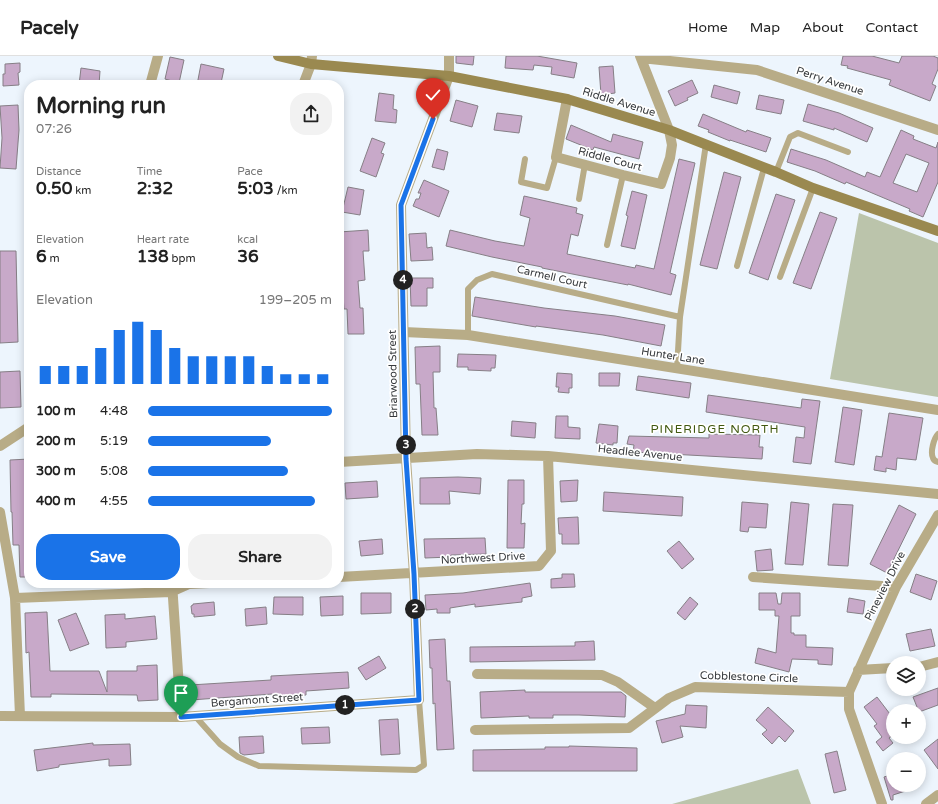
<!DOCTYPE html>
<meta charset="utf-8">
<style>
:root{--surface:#fff;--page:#f2f2f2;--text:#222;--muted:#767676;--line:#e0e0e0;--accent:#1a73e8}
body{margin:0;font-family:"Varela Round",sans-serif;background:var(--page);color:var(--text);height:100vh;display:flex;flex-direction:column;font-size:15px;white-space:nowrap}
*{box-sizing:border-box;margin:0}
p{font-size:13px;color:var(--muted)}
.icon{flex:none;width:22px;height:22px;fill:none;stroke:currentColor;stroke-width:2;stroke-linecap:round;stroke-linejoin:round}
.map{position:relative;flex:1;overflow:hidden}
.drawer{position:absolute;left:24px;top:24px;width:320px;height:508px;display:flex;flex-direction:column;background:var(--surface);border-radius:16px;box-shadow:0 2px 10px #0003}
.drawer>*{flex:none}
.controls{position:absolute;left:886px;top:600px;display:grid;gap:8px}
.controls a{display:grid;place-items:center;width:40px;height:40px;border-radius:50%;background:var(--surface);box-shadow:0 2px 10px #0003;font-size:20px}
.pin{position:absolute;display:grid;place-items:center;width:34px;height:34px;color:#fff;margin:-41px -17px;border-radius:50% 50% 50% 0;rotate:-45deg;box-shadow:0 0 4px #0007}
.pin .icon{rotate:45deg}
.km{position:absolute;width:20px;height:20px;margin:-10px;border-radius:50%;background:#222;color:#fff;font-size:11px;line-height:20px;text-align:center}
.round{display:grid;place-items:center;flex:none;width:42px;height:42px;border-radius:16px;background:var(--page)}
.head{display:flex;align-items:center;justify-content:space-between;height:68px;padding:0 12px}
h1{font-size:22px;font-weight:700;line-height:30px}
.figures{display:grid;grid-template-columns:repeat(3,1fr);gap:6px;height:68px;padding:4px 12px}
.figures div{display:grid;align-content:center}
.figures b{font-size:17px;font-weight:700}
.figures small{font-size:11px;font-weight:400}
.figures p{font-size:11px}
.chart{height:112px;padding:8px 12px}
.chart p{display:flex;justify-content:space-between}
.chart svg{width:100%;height:72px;margin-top:4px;stroke:var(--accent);stroke-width:6}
.action{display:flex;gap:8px;margin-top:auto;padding:8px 12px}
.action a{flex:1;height:46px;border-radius:16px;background:var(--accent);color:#fff;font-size:16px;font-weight:700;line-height:46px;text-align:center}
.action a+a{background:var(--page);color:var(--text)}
ul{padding:0 12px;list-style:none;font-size:13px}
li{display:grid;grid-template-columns:64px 48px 1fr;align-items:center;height:30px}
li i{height:10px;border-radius:5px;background:var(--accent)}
header{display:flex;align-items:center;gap:24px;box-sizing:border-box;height:56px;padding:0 20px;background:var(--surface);border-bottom:1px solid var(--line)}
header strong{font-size:19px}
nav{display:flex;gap:22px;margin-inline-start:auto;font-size:14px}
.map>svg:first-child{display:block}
</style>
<header>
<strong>Pacely</strong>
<nav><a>Home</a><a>Map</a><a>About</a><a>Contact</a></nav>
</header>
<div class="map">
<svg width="938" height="748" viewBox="0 0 938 748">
<rect width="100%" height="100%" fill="#edf5fd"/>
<path fill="#bbc4ab" d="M859,157L938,187V341L830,323Z
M798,713L811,748H672Z"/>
<path fill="#c8a9c9" stroke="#867f86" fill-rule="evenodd" d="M456,0H474L473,9L456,7Z
M506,0H537L577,7L574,22L551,18L552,11L534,9L533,14L505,12Z
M843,0H872L899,7L902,0H933L938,2V13L932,28L936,30L930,45L889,29L891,24L847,12L848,10L841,9Z
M170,1L184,4L179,27L165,23Z
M20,7V16L18,17L19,29L3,30V18H5V8Z
M201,8L224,13L221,27L211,25L210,29H197Z
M613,10L615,37L601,39L599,11Z
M81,12L100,15L99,29H79Z
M692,24L698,37L687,42L688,44L675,50L668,35Z
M714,29L740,36L737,48L711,41Z
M379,37L394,39L393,53L397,54L396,67L375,65Z
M759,39L784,44L781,58L756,53Z
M456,44L478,50L472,71L450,65Z
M808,48L839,57L873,72L867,86L834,72V74L803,65Z
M18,49L19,74L16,113L0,112L2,82L0,50Z
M497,57L522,60L519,77L494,74Z
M703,58L746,76L747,74L771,82L766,96L730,84V85L708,76L709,74L698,70Z
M571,69L611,86L613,78L643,86L639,103L594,91L593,94L566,83Z
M901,74L914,80L913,83L936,92L938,86V126L923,161L909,155L910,153L846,126L845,128L815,115L787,106L791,93L826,104L865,121L867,116L880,121ZM906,98L929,107L917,136L893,127Z
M372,82L385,87L381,97L384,98L376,121L360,115Z
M437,93L448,96L444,114L432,111Z
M679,103L695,107L670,217L676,219L671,239L628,228V229L542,212V211L492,201L446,190L450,174L495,185L524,190L530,162L520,159L524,140L577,152L576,157L583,159L578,180L571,178L567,198L635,212L636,209L654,213Z
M724,116L741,121L717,213L700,209Z
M424,124L449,135L439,161L413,150L416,143H419L421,137H418Z
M348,131L364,134L360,159L342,156Z
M632,135L647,139L635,193L621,190L628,160L626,159Z
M776,138L795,144L768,224L749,217Z
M820,156L837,162L811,233L793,227Z
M368,174L369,195H363L365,224L358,225L360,252H363L364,278H348L347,253H344L342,226H339V176Z
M426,177L427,192L432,191L433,204L411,205L409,178Z
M0,195H16L18,286L0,287Z
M410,222H433V232H427V250H411Z
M475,241L544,252L615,260L665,269L661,290L603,279L536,270V271L472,260Z
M440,290V316H433L434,352H436L438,379H422L420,328H416L415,291Z
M458,298L496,299L495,312H491V315L468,314V311H457Z
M20,315L21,351L0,352V316Z
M557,317L572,318V332H569V337L558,336L559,331H556Z
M599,317H620L619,330H599Z
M638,320L691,327L689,342L636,334Z
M708,339L801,352L802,343L820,345L811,408L793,406L796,381L804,382L805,371L706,356Z
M843,351L862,354L854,409L835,406Z
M889,357L923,362L916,404L897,402L896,414L886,412V416L874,414L876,400L882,401Z
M556,360H568V371L580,372V383L555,382Z
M512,365L536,367L535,382L511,380Z
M599,368L618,370L617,387H613V389L596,387Z
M709,378L760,379L759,391H763L762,403L633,396L634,389L627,388L629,380L709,382Z
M29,403V521H20L19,489H13L12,456H11L10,404Z
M458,421L481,422L480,438L449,435L450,448H420V422Z
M508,424H524V448H522L521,468L525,467L524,492H507Z
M578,424L577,445L561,446L560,425Z
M377,425L378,441L346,443L345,427Z
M604,436L683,441L682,460L603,455Z
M742,446L768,448L766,472L749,471L748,476L740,475Z
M791,446L809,448L803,509L785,508Z
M833,448L853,449L848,510L828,509Z
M899,449L916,458L887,517L870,508Z
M578,461L579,488H562V478H559L558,462Z
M485,482L486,498L451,499V501L425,502L424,483Z
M382,483L383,498L361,500L359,485Z
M679,485L694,503L682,513L667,495Z
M771,493L773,514L757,515L755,495Z
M562,518H574L575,531L551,532V523L562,522Z
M916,518L937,525L931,544L910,536Z
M530,527L532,540L522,542V546L475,551V548L450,552V557H437V553L426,554L425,539L463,537Z
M361,537H391V557L361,558Z
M759,537H776L778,548H781L782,537H800V560H791V577H794V579H806V591L833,592L832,609L818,608V604L792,603L789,616L755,607L758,592L776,597L779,560H775V554H759Z
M343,540V559L321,560L320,541Z
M274,541H303V559L273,558Z
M690,541L698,548L685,564L677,557Z
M849,542L865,545L863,558L847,556Z
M214,546L215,559L194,561V558H192L191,550L193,549V548Z
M266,551L267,568L246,570L245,553Z
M47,556L50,615H99L107,636V615H137V610L157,609L158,644L138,645L137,639L51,638V641H31L29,596L26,597L25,557Z
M76,557L89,588L70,595L58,564Z
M125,558V563L155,560L157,583L126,586V591L106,592L105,559Z
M931,573L935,590L910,595L906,578Z
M445,583L447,625H450L454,693L437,694L435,647L433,648L432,612H430L429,584Z
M594,585L595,604L470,606V591L575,590V586Z
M379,600L386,612L366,624L358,612Z
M348,616L349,632L306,635V639L272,641V638L191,644L190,629L271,624V620Z
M938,632V649L919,656L913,641Z
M525,634V636H621L626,640L625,661L579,659H553V662H529V660L481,662L480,636Z
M877,641L893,662V679L889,682L893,687L883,695L876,686L882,681L874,670L877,668L864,651Z
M686,649L707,650L706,672L680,670L683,681L662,687L656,665L685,658Z
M768,651L794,675L785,686L779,680L772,688L762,678L767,674L756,664Z
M398,663L400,698L381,699L379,664Z
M329,671L330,687L302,688L301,672Z
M263,680L264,697L244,699L240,697L239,681Z
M938,683V713L924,694Z
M93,687V689L130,688L131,709L109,710V703L59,709V711L37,715L34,694Z
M569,690L637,692V715H473V694L545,693V691H569Z
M837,695L846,734L834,737L825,698Z
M893,718V729H917L918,731L893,739V744H891L884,721Z"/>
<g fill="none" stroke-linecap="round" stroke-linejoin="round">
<path stroke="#b8ac87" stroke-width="6" d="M525,103L521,126L547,132L556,101
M776,116L790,81L798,77L848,96
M579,143L585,108
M607,189L623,119
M737,210L764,112
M780,221L813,132
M468,279V233L477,224L492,218L680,261
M677,312L680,261L706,88
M938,378C934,382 930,396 933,402C934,405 935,405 938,406
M195,660L220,688L238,701L259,710L416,714L424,709L419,644"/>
<path stroke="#b8ac87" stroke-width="10" d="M641,2L757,14L938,74
M150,29L158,0
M303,29L311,8L312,0
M567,43L556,101L623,119L661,128L670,102L672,89L669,74L640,0
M404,276L468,279L938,354
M0,390L29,371
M339,406L477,398L548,400L938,438
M0,456L15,542L20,660
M339,521L539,510L551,495L548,400
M753,521L896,531
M172,527L181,661
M15,542L171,536L189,528L209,527
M919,611L938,606
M858,614L893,612
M477,618L602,619L618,626L655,652
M0,660L181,661L419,644L414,518L406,403L401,149L449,20V0
M475,674L629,672L669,642L695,631L849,636
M882,748L849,653V636L896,531L938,459
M926,748L938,739"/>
<path stroke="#9a8950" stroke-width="10" d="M278,0L311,8L449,20L567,43L669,74L776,116L813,132L938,175"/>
</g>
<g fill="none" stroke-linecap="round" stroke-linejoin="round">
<g stroke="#fff" stroke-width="8">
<path id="route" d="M181,661L419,644L414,518L406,403L401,149L433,63"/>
</g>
<use href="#route" stroke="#1a73e8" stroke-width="5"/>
</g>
<g text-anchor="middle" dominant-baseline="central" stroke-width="3.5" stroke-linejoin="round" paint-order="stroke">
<g font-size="11" fill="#373a3d" stroke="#fff">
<text transform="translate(830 25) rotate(18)">Perry Avenue</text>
<text transform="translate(619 46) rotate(17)">Riddle Avenue</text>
<text transform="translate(610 103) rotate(15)">Riddle Court</text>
<text transform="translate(552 221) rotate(13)">Carmell Court</text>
<text transform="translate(673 300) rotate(9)">Hunter Lane</text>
<text transform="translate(393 318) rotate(-91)">Briarwood Street</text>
<text transform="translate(640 397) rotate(6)">Headlee Avenue</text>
<text transform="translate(483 502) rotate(-3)">Northwest Drive</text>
<text transform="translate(885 530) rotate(-63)">Pineview Drive</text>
<text transform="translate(749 621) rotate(2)">Cobblestone Circle</text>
<text transform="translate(257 644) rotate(-4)">Bergamont Street</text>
</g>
<g font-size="12" letter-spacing="1" fill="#415910" stroke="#fff">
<text x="715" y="373">PINERIDGE NORTH</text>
</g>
</g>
</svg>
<div class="controls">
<a><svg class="icon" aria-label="layers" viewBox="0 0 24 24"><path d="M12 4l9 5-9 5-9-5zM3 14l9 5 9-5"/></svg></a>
<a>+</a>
<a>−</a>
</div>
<div class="pin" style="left:181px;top:661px;background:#1e9e55"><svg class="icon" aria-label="arrive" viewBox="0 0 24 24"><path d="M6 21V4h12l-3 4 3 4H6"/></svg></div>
<div class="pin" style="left:433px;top:63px;background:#d93025"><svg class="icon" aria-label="check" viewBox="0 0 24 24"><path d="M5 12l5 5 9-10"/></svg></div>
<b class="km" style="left:345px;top:649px">1</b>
<b class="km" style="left:415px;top:553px">2</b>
<b class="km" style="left:406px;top:389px">3</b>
<b class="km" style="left:403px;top:224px">4</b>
<section class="drawer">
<div class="head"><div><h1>Morning run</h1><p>07:26</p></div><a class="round"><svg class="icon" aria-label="share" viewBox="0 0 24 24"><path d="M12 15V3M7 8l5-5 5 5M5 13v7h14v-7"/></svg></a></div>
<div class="figures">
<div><p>Distance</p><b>0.50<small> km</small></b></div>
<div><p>Time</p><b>2:32</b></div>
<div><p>Pace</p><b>5:03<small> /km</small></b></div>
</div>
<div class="figures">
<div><p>Elevation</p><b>6<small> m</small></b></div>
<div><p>Heart rate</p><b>138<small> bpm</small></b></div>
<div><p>kcal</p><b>36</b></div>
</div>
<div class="chart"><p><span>Elevation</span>199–205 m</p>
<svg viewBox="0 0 160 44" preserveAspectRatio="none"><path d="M5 44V33M15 44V33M25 44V33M35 44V22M45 44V11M55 44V6M65 44V11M75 44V22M85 44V27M95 44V27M105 44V27M115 44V27M125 44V33M135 44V38M145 44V38M155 44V38"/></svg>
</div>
<ul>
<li><b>100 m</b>4:48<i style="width:100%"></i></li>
<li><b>200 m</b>5:19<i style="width:67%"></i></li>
<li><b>300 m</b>5:08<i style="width:76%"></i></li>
<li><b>400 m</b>4:55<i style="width:91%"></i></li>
</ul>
<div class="action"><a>Save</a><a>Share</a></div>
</section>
</div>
